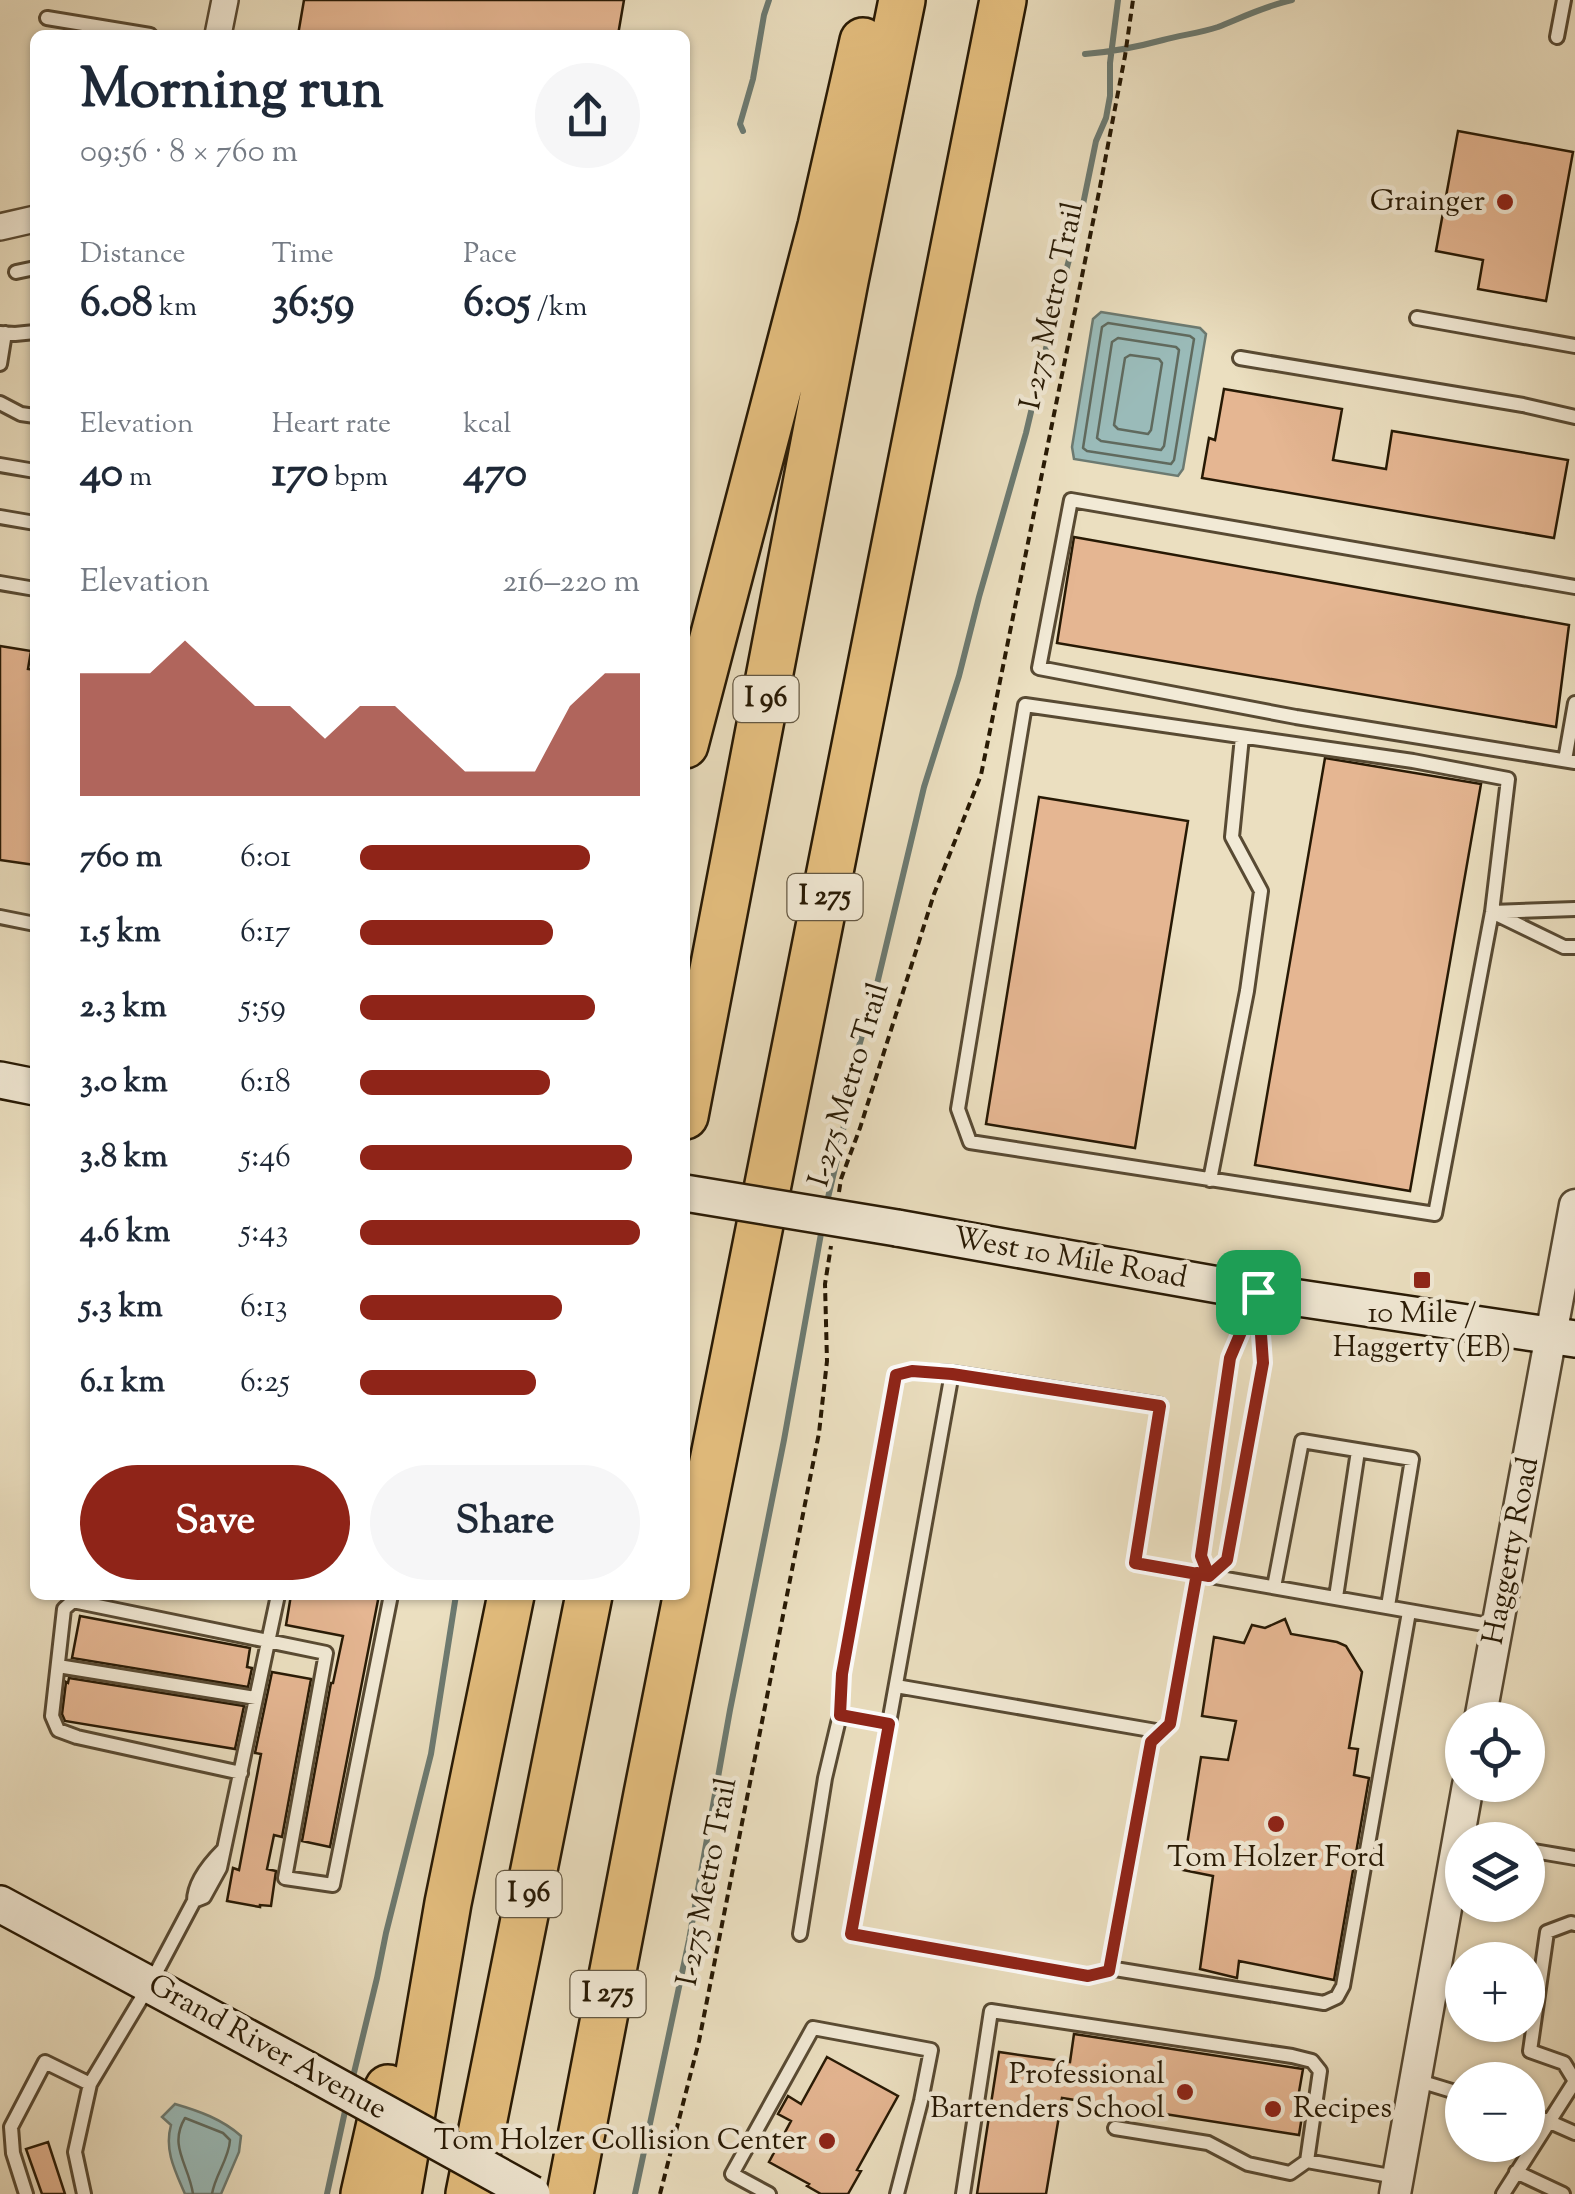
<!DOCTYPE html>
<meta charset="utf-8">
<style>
:root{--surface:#fff;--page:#f6f6f7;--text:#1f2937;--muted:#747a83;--accent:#8f2418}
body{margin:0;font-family:"Sorts Mill Goudy",serif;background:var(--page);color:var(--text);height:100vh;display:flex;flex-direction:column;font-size:38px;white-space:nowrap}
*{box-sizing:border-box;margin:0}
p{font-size:32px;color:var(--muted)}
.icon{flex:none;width:55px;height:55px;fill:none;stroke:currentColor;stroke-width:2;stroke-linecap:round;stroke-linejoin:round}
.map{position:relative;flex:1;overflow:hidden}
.drawer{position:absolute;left:30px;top:30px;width:660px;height:1570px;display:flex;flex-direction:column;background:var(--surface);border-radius:15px;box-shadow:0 2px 8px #0004}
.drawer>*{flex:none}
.fabs{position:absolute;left:1445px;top:1702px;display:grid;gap:20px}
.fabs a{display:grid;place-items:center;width:100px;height:100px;border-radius:50%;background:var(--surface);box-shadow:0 2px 8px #0004;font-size:50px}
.pin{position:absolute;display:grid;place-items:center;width:85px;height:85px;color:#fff;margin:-42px;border-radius:20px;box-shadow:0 5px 15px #0006}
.round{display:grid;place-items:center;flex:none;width:105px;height:105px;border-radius:52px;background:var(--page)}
.overview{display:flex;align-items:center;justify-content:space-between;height:170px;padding:0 50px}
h1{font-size:55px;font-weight:800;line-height:75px}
.figures{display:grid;grid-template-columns:repeat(3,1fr);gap:15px;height:170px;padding:10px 50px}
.figures div{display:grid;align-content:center}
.figures b{font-size:42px;font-weight:800}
.figures small{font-size:28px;font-weight:400}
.figures p{font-size:28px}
.chart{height:280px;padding:20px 50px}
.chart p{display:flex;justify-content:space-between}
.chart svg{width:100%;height:180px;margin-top:10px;fill:var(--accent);opacity:.7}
.cta{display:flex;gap:20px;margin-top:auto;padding:20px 50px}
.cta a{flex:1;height:115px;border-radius:60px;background:var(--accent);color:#fff;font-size:40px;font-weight:800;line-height:115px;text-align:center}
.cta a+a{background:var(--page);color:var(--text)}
ul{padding:0 50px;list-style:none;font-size:32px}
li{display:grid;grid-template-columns:160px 120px 1fr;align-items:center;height:75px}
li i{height:25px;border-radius:12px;background:var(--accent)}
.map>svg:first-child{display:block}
</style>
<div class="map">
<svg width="1575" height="2194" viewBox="0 0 1575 2194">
<rect width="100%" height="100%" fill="#ebdfc0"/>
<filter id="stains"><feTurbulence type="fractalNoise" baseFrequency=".002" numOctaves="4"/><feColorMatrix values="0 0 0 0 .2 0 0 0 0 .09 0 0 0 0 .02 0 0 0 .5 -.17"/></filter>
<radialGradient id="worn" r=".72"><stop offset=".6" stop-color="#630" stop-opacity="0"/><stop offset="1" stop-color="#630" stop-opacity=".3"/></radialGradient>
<path fill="#9abbb9" stroke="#6c7a71" stroke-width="2.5" d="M1101,312L1200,328L1206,334L1183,469L1178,476L1074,459L1072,447L1093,319Z
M175,2104C199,2111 222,2119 241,2136L239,2152L221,2194H185C175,2171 164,2150 171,2125L162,2117Z"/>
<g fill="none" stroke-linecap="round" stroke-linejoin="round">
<path stroke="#606a5e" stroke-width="2.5" d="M1108,323L1190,336L1194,339L1174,460L1171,464L1087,451L1083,448L1102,327Z
M1118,338L1176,347L1179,350L1164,446L1161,450L1101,441L1097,438L1112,342Z
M1130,355L1159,359L1162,363L1151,430L1148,434L1118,429L1114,425L1125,358Z
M193,2194C189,2165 168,2146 185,2118L223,2133L230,2140C229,2159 215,2175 212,2194"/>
<path stroke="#6c7a71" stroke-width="6" d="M1085,54C1112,52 1137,47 1163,40C1181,35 1200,33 1218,27C1243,17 1265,6 1292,0
M743,131L740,124L753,79L764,15L769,0
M826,1206L840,1147L857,1053L877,984L924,787L959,676L979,597L1026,433L1052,323L1080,219L1096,141L1106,118L1110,96V63L1118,0
M352,2081L377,1978L386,1933L431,1754L456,1595
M327,2194L347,2102
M635,2194L689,1940L730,1710L784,1440L822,1228"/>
</g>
<path fill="#e5b692" stroke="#271904" stroke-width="2.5" d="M304,0H624L618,35H298Z
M1458,131L1573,152L1546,301L1478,289L1483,260L1436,251Z
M1224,389L1342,409L1333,460L1386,469L1392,431L1568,460L1554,538L1202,478L1209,438L1215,440Z
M1074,537L1569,625L1556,727L1057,643Z
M0,646L31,651L28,669L35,670V865L0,860Z
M1325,758L1481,784L1410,1191L1255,1165Z
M1039,797L1188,821L1135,1148L986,1124Z
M291,1595H379L330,1847L302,1841L331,1683H333L343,1636L286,1625Z
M80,1616L250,1648L247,1667L252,1668L248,1687L72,1658Z
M1285,1619L1291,1634L1337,1642L1346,1646L1362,1672L1349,1748L1358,1749L1354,1775L1369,1778L1334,1980L1239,1961L1237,1978L1200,1969L1213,1876L1183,1870L1201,1757L1228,1760L1236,1721L1202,1716L1214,1637L1244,1643L1252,1625L1265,1628Z
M272,1672L311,1679L282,1837L274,1835L267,1869L276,1871L271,1906L260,1905V1907L227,1901L233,1868L239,1870L261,1754L255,1753Z
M69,1678L244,1706L235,1749L65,1721L62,1714L66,1682L68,1683Z
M1074,2034L1303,2069L1295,2115L1302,2116L1299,2135L1062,2098L1046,2194H977L999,2052L1070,2062Z
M827,2057L898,2096L857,2170L861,2171L848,2194H821L807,2186L809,2184L769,2162L791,2121L778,2114L788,2096L801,2104Z
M48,2142L65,2194H42L26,2149Z"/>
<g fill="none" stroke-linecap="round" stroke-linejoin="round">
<g stroke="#584a33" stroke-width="18">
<path id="service" d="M47,18L150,35
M1557,37L1564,0
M16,272L35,268
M1417,318L1575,346
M0,333L15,334L35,332
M1240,358L1523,405L1575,417
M0,364L5,333
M0,403L21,414L35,416
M0,465L35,471
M0,517L35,523
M0,583L35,589
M1575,587L1071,500L1039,668L1296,717L1575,762
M1025,705L1413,761L1508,779L1492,912L1435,1214L970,1142L958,1109Z
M1565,760L1575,703
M1575,909L1492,912L1564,947H1575
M0,917L35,924
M1210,1180L1247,991L1261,891L1232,837L1242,737
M1209,1576L1227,1560L1263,1363L1258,1294
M1209,1576L1201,1556L1230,1358L1256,1297
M1274,1587L1302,1441L1412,1459L1388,1606
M1336,1597L1358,1451
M1409,1612L1343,1986L1337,1997L1324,2003L1115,1969L1088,1976L851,1934L952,1373L1160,1405L1135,1563L1495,1626
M58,1666L256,1698
M896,1686L1162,1732
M889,1724L840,1715L842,1674L896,1375L912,1371L952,1373
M241,1773L77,1737L58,1730L52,1716L64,1609L73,1601L326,1653L285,1878L333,1885L391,1595
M1528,1850L1575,1858
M194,1901L204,1897L220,1868L278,1595
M800,1934L825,1778L840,1715
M1109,1971L1151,1742L1170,1724L1197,1573
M1416,2080L1462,2094
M1528,2114L1550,2122L1575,2133
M1115,2128L1208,2143L1248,2164L1290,2173L1307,2161L1396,2177
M1516,2172L1563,2194
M26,2194L13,2153L11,2127L45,2062L90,2084
M84,2194L75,2152L90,2084L150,1984L194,1901C194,1882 210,1863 223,1850
M769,2194L732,2174L813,2028L931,2050L921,2101L897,2194
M963,2194L991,2011L1292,2056L1312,2061L1320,2071L1307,2161
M1503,2194L1575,2081L1564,2063L1530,2051L1547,1932L1571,1923L1575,1924"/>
</g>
<g stroke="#584a33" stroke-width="30">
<path id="minor" d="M218,35L225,0
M0,227L35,219"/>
</g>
<g stroke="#584a33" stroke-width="35">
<path id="tertiary" d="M1480,1720L1575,1205
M1395,2194L1468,1785"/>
</g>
<g stroke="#271904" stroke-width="40">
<path id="secondary" d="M0,1080L35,1087
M897,1228L1258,1292L1575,1339
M0,1904L304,2068"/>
</g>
<g stroke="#271904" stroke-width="50">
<path id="motorway" d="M685,745L821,226L863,41
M685,1116L845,281L902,0
M364,2194L388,2088
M398,2194L448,1903L511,1595
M469,2194L589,1595
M570,2194L647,1794L1003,0"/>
</g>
<path stroke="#271904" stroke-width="4" stroke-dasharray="8 5" stroke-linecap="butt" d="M839,1192L841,1179L860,1128L934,894L981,775L1099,192L1125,56L1133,0
M660,2194L699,2041L819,1433L827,1361L825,1284L831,1246"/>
<use href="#service" stroke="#f2ead6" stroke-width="12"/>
<use href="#minor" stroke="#f2ead6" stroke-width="25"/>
<use href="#tertiary" stroke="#f2ead6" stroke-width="30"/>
<use href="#secondary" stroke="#f2ead6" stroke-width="35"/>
<use href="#motorway" stroke="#e6c080" stroke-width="45"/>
<g stroke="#271904" stroke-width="40" stroke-linecap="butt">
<path id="secondary-bridge" d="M685,1193L897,1228
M304,2068L532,2194"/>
</g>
<use href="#secondary-bridge" stroke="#f2ead6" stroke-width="35"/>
</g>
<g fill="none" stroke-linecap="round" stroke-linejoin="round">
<g stroke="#fff" stroke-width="20">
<path id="route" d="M1258,1292L1230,1358L1201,1556L1209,1576L1135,1563L1160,1406L952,1374L912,1371L896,1375L842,1674L840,1715L889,1724L851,1934L1088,1976L1109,1971L1151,1742L1170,1724L1197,1573L1209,1576L1227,1560L1263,1363L1258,1292"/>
</g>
<use href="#route" stroke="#8f2418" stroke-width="12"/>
</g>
<g fill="#8f2418" stroke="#f2ead6" stroke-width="4">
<circle cx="1505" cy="202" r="10"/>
<rect x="1412" y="1270" width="20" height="20" rx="5"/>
<circle cx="1276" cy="1824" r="10"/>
<circle cx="1185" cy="2092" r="10"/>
<circle cx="1273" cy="2109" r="10"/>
<circle cx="827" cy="2141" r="10"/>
</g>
<g text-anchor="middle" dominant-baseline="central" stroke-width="9" stroke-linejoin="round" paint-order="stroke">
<g fill="#f2ead6" stroke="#645843" stroke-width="2.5">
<rect x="733.5" y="676" width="65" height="46" rx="8"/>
<rect x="787.5" y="874" width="75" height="46" rx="8"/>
<rect x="496.5" y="1871" width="65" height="46" rx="8"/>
<rect x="570.5" y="1971" width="75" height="46" rx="8"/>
</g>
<g font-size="28" font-weight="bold" fill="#271904">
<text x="766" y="699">I 96</text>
<text x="825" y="897">I 275</text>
<text x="529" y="1894">I 96</text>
<text x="608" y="1994">I 275</text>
</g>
<g font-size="30" fill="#271904" stroke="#f2ead6" text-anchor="end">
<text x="1485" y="202">Grainger</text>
<text x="1422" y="1314" text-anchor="middle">10 Mile /<tspan x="1422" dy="34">Haggerty (EB)</tspan></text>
<text x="1276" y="1858" text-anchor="middle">Tom Holzer Ford</text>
<text x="1165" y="2075">Professional<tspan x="1165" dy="34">Bartenders School</tspan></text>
<text x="1293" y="2109" text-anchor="start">Recipes</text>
<text x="807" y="2141">Tom Holzer Collision Center</text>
</g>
<g font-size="30" fill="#271904" stroke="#f2ead6">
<text transform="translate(1053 306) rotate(-78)">I-275 Metro Trail</text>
<text transform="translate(850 1085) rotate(-73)">I-275 Metro Trail</text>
<text transform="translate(1070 1259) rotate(10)">West 10 Mile Road</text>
<text transform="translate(1512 1551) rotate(-79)">Haggerty Road</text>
<text transform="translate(708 1882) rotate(-79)">I-275 Metro Trail</text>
<text transform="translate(267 2048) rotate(29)">Grand River Avenue</text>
</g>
</g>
<rect width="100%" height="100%" filter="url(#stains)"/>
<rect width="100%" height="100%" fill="url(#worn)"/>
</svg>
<div class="fabs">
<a><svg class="icon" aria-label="locate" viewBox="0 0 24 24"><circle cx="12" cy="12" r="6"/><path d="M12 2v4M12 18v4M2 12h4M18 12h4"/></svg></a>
<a><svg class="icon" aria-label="layers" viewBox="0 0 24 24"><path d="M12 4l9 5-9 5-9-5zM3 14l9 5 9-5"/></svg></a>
<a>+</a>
<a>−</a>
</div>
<div class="pin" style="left:1258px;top:1292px;background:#1e9e55"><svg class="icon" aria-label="arrive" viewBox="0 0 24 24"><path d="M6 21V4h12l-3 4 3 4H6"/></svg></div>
<section class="drawer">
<div class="overview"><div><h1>Morning run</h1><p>09:56 · 8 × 760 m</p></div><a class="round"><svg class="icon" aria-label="share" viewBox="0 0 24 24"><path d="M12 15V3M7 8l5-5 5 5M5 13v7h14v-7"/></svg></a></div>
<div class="figures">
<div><p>Distance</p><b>6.08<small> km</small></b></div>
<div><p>Time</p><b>36:59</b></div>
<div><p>Pace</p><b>6:05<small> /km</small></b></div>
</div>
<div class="figures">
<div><p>Elevation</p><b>40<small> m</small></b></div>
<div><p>Heart rate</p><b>170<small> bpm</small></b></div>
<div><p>kcal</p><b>470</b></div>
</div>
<div class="chart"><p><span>Elevation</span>216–220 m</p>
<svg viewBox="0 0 160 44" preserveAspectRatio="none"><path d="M0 44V14L10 14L20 14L30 6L40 14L50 22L60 22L70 30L80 22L90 22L100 30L110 38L120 38L130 38L140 22L150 14L160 14V44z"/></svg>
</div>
<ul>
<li><b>760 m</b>6:01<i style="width:82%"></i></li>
<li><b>1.5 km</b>6:17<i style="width:69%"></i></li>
<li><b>2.3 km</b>5:59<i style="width:84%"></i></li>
<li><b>3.0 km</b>6:18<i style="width:68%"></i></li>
<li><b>3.8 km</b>5:46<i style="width:97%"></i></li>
<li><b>4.6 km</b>5:43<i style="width:100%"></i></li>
<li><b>5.3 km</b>6:13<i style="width:72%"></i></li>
<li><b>6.1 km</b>6:25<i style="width:63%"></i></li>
</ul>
<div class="cta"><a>Save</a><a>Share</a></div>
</section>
</div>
